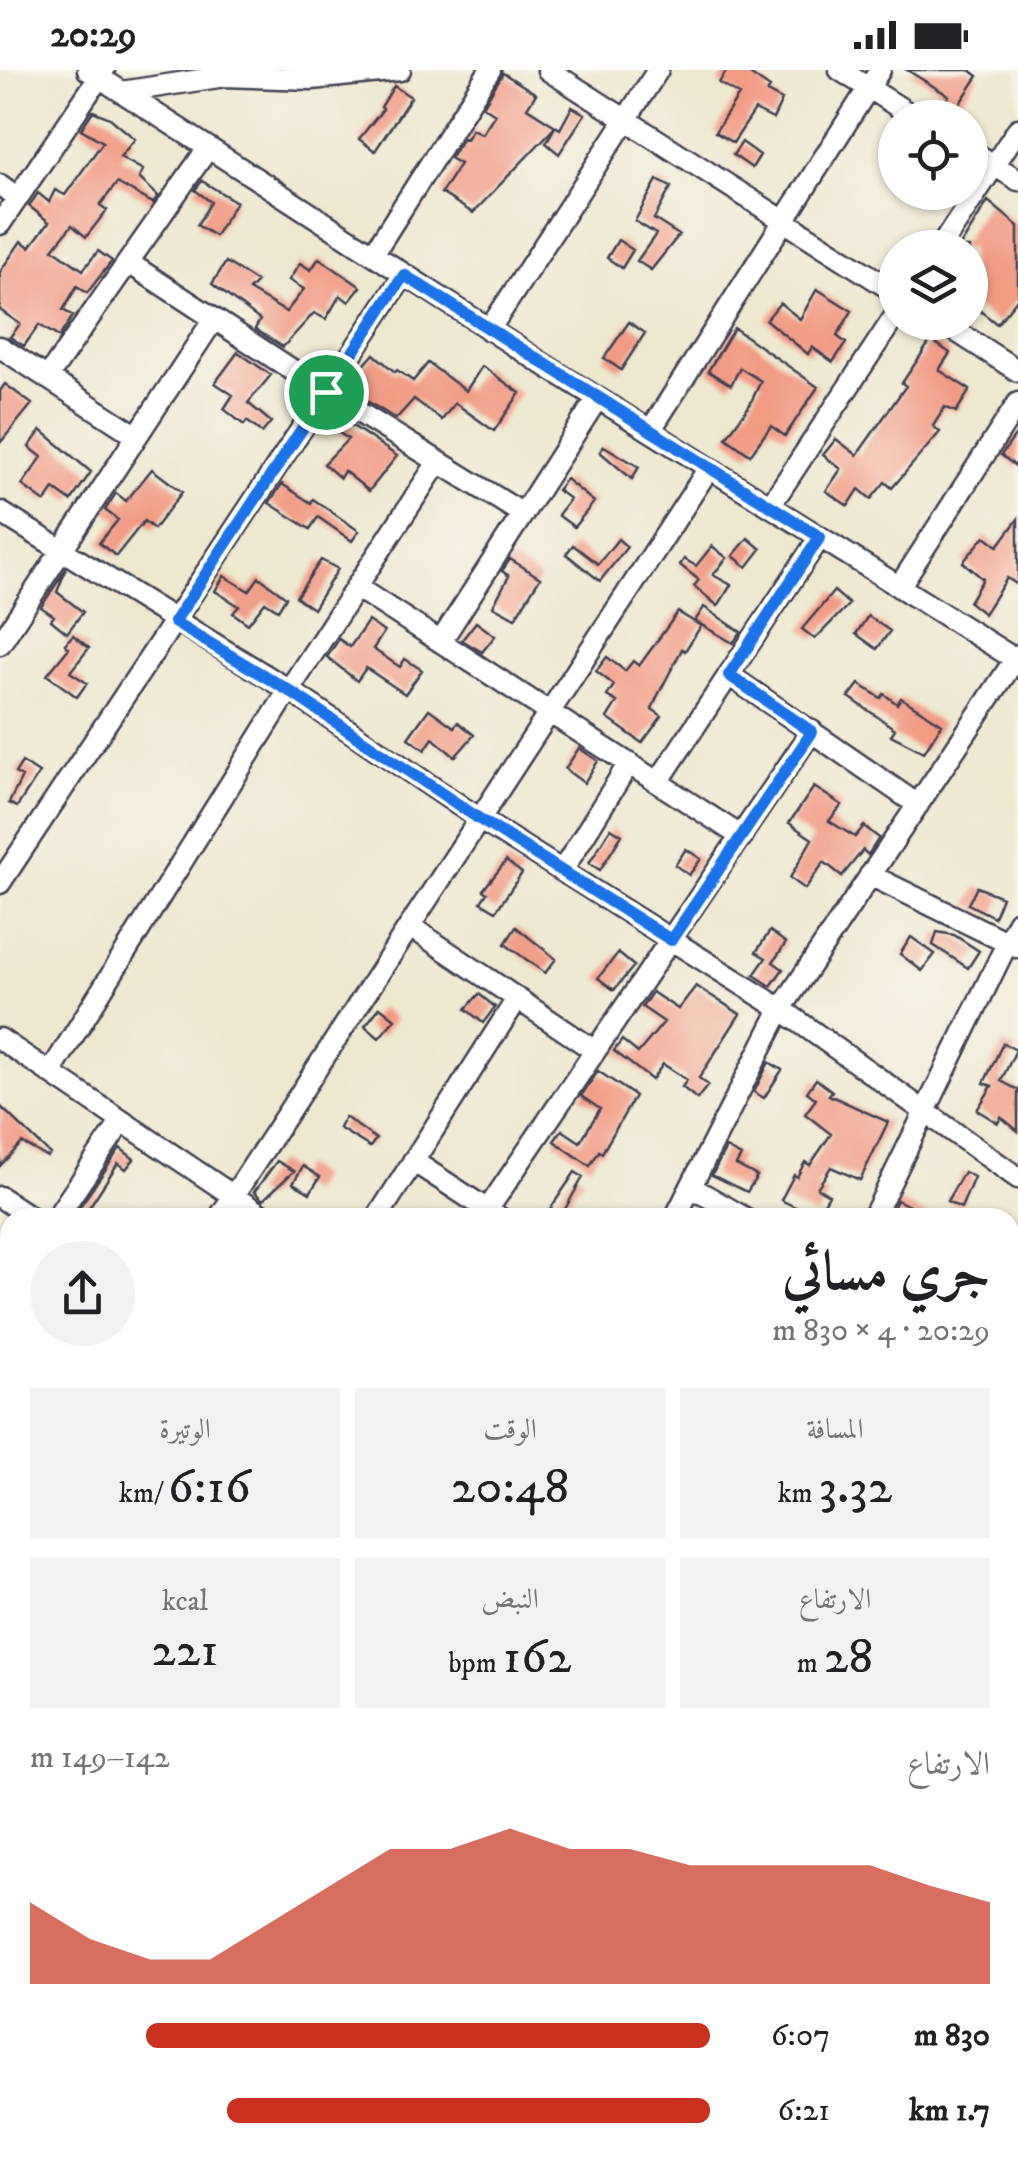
<!DOCTYPE html>
<html lang="ar">
<meta charset="utf-8">
<style>
:root{--surface:#fff;--page:#f2f2f2;--text:#202124;--muted:#757577;--accent:#c8321e}
body{margin:0;font-family:"IM FELL DW Pica",Amiri,serif;background:var(--page);color:var(--text);direction:rtl;height:100vh;display:flex;flex-direction:column;font-size:38px;white-space:nowrap}
*{box-sizing:border-box;margin:0}
p{font-size:32px;color:var(--muted)}
.icon{flex:none;width:55px;height:55px;fill:none;stroke:currentColor;stroke-width:2;stroke-linecap:round;stroke-linejoin:round}
.map{position:relative;flex:1;overflow:hidden;direction:ltr}
.details{position:absolute;left:0px;top:1138px;width:1020px;height:962px;display:flex;flex-direction:column;background:var(--surface);border-radius:30px 30px 0 0;box-shadow:0 2px 8px #0004;direction:rtl}
.details>*{flex:none}
.controls{position:absolute;left:878px;top:30px;display:grid;gap:20px}
.controls a{display:grid;place-items:center;width:110px;height:110px;border-radius:50%;background:var(--surface);box-shadow:0 2px 8px #0004;font-size:50px}
.pin{position:absolute;display:grid;place-items:center;width:85px;height:85px;color:#fff;margin:-42px;border:5px solid #fff;border-radius:50%;box-shadow:0 2px 10px #0007}
.round{display:grid;place-items:center;flex:none;width:105px;height:105px;border-radius:52px;background:var(--page)}
.head{display:flex;align-items:center;justify-content:space-between;height:170px;padding:0 30px}
h1{font-size:55px;font-weight:600;line-height:75px}
.figures{display:grid;grid-template-columns:repeat(3,1fr);gap:15px;height:170px;padding:10px 30px}
.figures div{display:grid;align-content:center;border-radius:0px;background:var(--page);text-align:center}
.figures b{font-size:50px;font-weight:600}
.figures small{font-size:28px;font-weight:400}
.figures p{font-size:28px}
.chart{height:280px;padding:20px 30px}
.chart p{display:flex;justify-content:space-between}
.chart svg{width:100%;height:180px;margin-top:10px;fill:var(--accent);opacity:.7}
ul{padding:0 30px;list-style:none;font-size:32px}
li{display:grid;grid-template-columns:160px 120px 1fr;align-items:center;height:75px}
li i{height:25px;border-radius:12px;background:var(--accent)}
.status{display:flex;justify-content:space-between;align-items:center;height:70px;padding:0 50px;background:var(--surface);direction:ltr}
.status svg{height:28px;fill:currentColor}
.map>svg:first-child{display:block}
</style>
<div class="status"><b>20:29</b><svg viewBox="0 0 49 12"><path d="M0 12V9h3v3zM5 12V6h3v6zM10 12V3h3v9zM15 12V0h3v12zM26 1h20v11H26zM47 4h2v5h-2z"/></svg></div>
<div class="map">
<svg width="1018" height="2098" viewBox="0 0 1018 2098">
<rect width="100%" height="100%" fill="#f7f3e8"/>
<filter id="ink" filterUnits="userSpaceOnUse"><feTurbulence type="fractalNoise" baseFrequency=".01" numOctaves="2"/><feDisplacementMap in="SourceGraphic" scale="20" xChannelSelector="R" yChannelSelector="G"/><feConvolveMatrix kernelMatrix="1 2 1 2 8 2 1 2 1" color-interpolation-filters="sRGB"/></filter>
<filter id="wash" filterUnits="userSpaceOnUse"><feTurbulence type="fractalNoise" baseFrequency=".0048" numOctaves="4" result="noise"/><feDisplacementMap in="SourceGraphic" scale="40" xChannelSelector="R" yChannelSelector="G"/><feGaussianBlur stdDeviation="2.25" result="paint"/><feColorMatrix in="noise" values="0 0 0 0 0 0 0 0 0 0 0 0 0 0 0 0 0 1.4 0 .05"/><feComposite in="paint" operator="in"/></filter>
<g filter="url(#wash)">
<rect width="100%" height="100%" fill="#eee8cf"/>
<g id="blocks">
<path fill="#f19b85" d="M727,0H744L770,18L767,22L782,30L773,49L755,40L733,73L715,62L739,25L719,13Z
M907,0H970L978,6L950,48H945L938,43L949,26Z
M503,3L536,24L527,38L560,59L572,37L585,44L559,84L546,73L555,57L473,143L441,123L460,94L450,88L463,68L466,69L472,59L482,64L495,44L483,36Z
M394,16L411,27L375,81L359,69L383,39L381,37Z
M93,41L110,48L135,69L120,87L143,100L139,108L158,126L153,133L117,113L100,135L107,140L86,167L72,155L53,179L83,200L98,181L112,191L87,223L77,216L63,240L73,246L59,267L39,255L24,276L10,267L20,254L0,240V202L21,171L30,177L49,152L29,136L38,123L49,132L55,120L65,125L103,72L81,59Z
M742,72L760,85L752,98L733,85Z
M657,110L671,117L654,149L679,165L651,200L637,191L656,164L635,151Z
M202,111L236,132L215,166L197,155L211,132L195,120Z
M988,131L1018,156V228L997,254L970,233V178H959Z
M618,170L633,180L622,198L607,188Z
M319,188L361,217L349,232L340,225L326,249L314,243L283,277L255,259L260,250L212,214L226,192L257,212L249,220L286,242L304,219L289,210L300,193L311,200Z
M817,219L852,241L837,266L846,273L833,292L812,277L808,284L766,250L780,233L800,249Z
M629,252L645,263L621,300L604,288Z
M734,258L818,317L785,366L771,356L750,385L726,368L749,336L761,311L740,298L731,315L708,301Z
M931,270L950,283L939,300L970,320L956,342L945,337L933,356L940,362L892,418L885,412L871,429L859,419L848,436L826,421L841,399L823,385L836,369L857,385L906,316L902,313Z
M238,282L271,305L248,333L271,352L262,363L247,351L244,355L224,339L233,325L215,313Z
M374,284L395,302L397,300L413,311L428,293L466,321L482,296L520,323L494,361L455,333L442,350L414,329L396,349L349,320L359,301Z
M5,314L32,334L0,373V321Z
M335,344L397,386L369,421L344,401L340,408L324,394L348,369L327,354Z
M41,360L91,402L71,431L54,419L45,432L22,415L42,387L29,377Z
M1018,362V398L1001,385Z
M604,376L639,397L632,409L600,382Z
M152,399L182,422L154,459L144,451L116,486L99,473L118,450L105,440L116,423L126,431Z
M566,409L594,432L574,457L558,445L570,429L557,420Z
M282,414L311,433L313,429L359,461L352,471L318,447L310,459L269,433Z
M1018,449V515L1007,508L984,544L969,532L983,509L963,492L985,466L998,476Z
M748,468L761,479L747,497L733,486Z
M618,469L627,477L600,511L566,484L573,475L598,494Z
M712,476L727,488L713,505L731,515L718,536L694,516L699,510L680,495L684,489L696,496Z
M510,489L540,508L515,548L493,536L509,506L502,501Z
M321,490L338,499L313,539L296,527Z
M66,499L57,522L83,542L67,563L51,550L54,546L41,537Z
M224,506L249,521L259,507L286,527L278,540L265,532L248,554L233,543L239,536L215,521Z
M834,521L849,534L815,569L802,559Z
M704,537L741,562L733,573L695,551Z
M678,542L701,556L685,581L682,579L657,627L652,639L662,646L642,673L607,648L617,632L607,626L614,615L596,601L607,587L625,601L633,591L639,596Z
M868,546L890,561L877,579L856,564Z
M368,551L384,562L373,579L400,597L405,589L422,600L405,624L366,598L357,611L327,587L339,569L350,577Z
M476,552L495,566L482,582L462,570Z
M73,565L89,578L70,602L87,613L77,627L47,605L69,578L65,574Z
M859,614L881,628L884,624L897,634L901,628L942,654L924,682L891,665L895,659L849,627Z
M429,639L454,657L458,652L474,665L455,687L433,668L425,680L408,668Z
M579,678L598,691L584,713L565,699Z
M22,692L39,703L17,737L9,733L22,707L15,703Z
M814,717L842,735L829,751L855,767L864,756L879,768L868,785L863,780L842,806L824,792L805,819L790,808L812,769L789,753Z
M611,758L622,765L600,800L589,793Z
M686,779L701,789L689,805L675,795Z
M506,791L522,803L496,841L481,832L487,823L483,820Z
M977,817L1002,827L994,847L968,834Z
M516,857L556,889L545,903L505,874Z
M770,861L786,873L773,892L783,899L771,916L754,905L766,888L756,882Z
M937,862L954,865L979,881L968,898L933,875Z
M911,867L935,884L922,901L900,884Z
M618,883L634,896L614,920L598,908Z
M696,916L740,944L699,1008L708,1015L697,1029L682,1017L687,1010L663,994L652,1010L614,981L622,970L638,983L664,952L642,937L652,922L678,939Z
M479,924L495,937L483,953L466,939Z
M380,937L395,949L379,968L365,956Z
M1003,973L1016,980L1001,1011L1018,1020V1061L1001,1047L998,1053L977,1040L992,1016L984,1013Z
M769,992L782,1000L764,1028L754,1022Z
M598,1001L635,1026L602,1083L599,1081L590,1096L554,1071L562,1060L580,1072L600,1039L581,1026Z
M816,1009L832,1021L829,1025L888,1052L860,1110L831,1097L817,1118L829,1125L816,1147L781,1130L794,1105L797,1107L805,1092L810,1095L831,1064L805,1044L816,1029L807,1022Z
M0,1036L50,1084L47,1087L22,1073L0,1096Z
M345,1047L376,1069L370,1077L339,1058Z
M120,1078L134,1089L126,1099L118,1093L86,1142L79,1138Z
M726,1078L741,1086L736,1095L757,1106L747,1122L712,1105Z
M277,1091L294,1101L263,1130L254,1122Z
M303,1096L320,1107L310,1123L293,1113Z
M575,1102L583,1107L560,1148H544Z
M964,1102L974,1107L961,1138L947,1131Z
M897,1130L934,1148H904L893,1139Z"/>
</g>
</g>
<g filter="url(#ink)">
<use href="#blocks" fill-opacity="0" stroke="#414051" stroke-width="2.5"/>
<g fill="none" stroke-linecap="round" stroke-linejoin="round">
<g stroke="#414051" stroke-width="25">
<path id="minor" d="M88,0L540,292L1018,591
M548,0L895,222
M840,0L916,48
M122,22L225,6L312,9L400,0
M970,80L1018,110
M0,115L18,128
M0,154L104,0
M940,178L1018,59
M373,184L490,0
M129,193L326,322L523,444
M942,252L1018,301
M489,260L658,0
M0,277L137,366
M47,308L208,78
M650,361L880,0
M770,436L895,246
M0,442L289,620L481,750L781,939L1018,1108
M356,517L742,767
M899,517L1018,333
M441,571L597,329
M0,574L214,249
M729,605L918,735
M658,712L820,467
M562,801L629,693
M870,805L1016,877
M0,813L404,205
M411,857L595,981
M0,969L266,1148
M50,1003L289,620L438,392
M413,1091L500,1148
M691,1117L745,1148
M0,1127L32,1148
M488,1139L812,661
M56,1148L122,1051
M219,1148L709,398
M377,1148L517,929
M675,1148L781,939L1018,585
M873,1148L1018,851
M1010,1188L1018,1171
M0,1230L10,1216
M0,1360L10,1366
M0,1478L10,1463
M1010,1515L1018,1499
M0,1530L10,1536
M1010,1561L1018,1565
M1010,1812L1018,1816
M0,1834L10,1818
M1010,1852L1018,1835
M1010,2007L1018,2011
M0,2043L10,2049
M70,2090L82,2098
M391,2090L406,2098
M226,2098L229,2090
M422,2098L425,2090
M575,2098L579,2090
M729,2098L733,2090
M890,2098L894,2090"/>
</g>
<use href="#minor" stroke="#fff" stroke-width="20"/>
</g>
</g>
<g fill="none" stroke-linecap="round" stroke-linejoin="round" filter="url(#ink)">
<g stroke="#fff" stroke-width="20">
<path id="route" d="M404,205L820,467L729,605L812,662L671,870L481,750L288,620L174,552Z"/>
</g>
<use href="#route" stroke="#1a73e8" stroke-width="12"/>
</g>
</svg>
<div class="controls">
<a><svg class="icon" aria-label="locate" viewBox="0 0 24 24"><circle cx="12" cy="12" r="6"/><path d="M12 2v4M12 18v4M2 12h4M18 12h4"/></svg></a>
<a><svg class="icon" aria-label="layers" viewBox="0 0 24 24"><path d="M12 4l9 5-9 5-9-5zM3 14l9 5 9-5"/></svg></a>
</div>
<div class="pin" style="left:326px;top:322px;background:#1e9e55"><svg class="icon" aria-label="arrive" viewBox="0 0 24 24"><path d="M6 21V4h12l-3 4 3 4H6"/></svg></div>
<section class="details">
<div class="head"><div><h1>جري مسائي</h1><p>20:29 · 4 × 830 m</p></div><a class="round"><svg class="icon" aria-label="share" viewBox="0 0 24 24"><path d="M12 15V3M7 8l5-5 5 5M5 13v7h14v-7"/></svg></a></div>
<div class="figures">
<div><p>المسافة</p><b>3.32<small> km</small></b></div>
<div><p>الوقت</p><b>20:48</b></div>
<div><p>الوتيرة</p><b>6:16<small> /km</small></b></div>
</div>
<div class="figures">
<div><p>الارتفاع</p><b>28<small> m</small></b></div>
<div><p>النبض</p><b>162<small> bpm</small></b></div>
<div><p>kcal</p><b>221</b></div>
</div>
<div class="chart"><p><span>الارتفاع</span>142–149 m</p>
<svg viewBox="0 0 160 44" preserveAspectRatio="none"><path d="M0 44V24L10 33L20 38L30 38L40 29L50 20L60 11L70 11L80 6L90 11L100 11L110 15L120 15L130 15L140 15L150 20L160 24V44z"/></svg>
</div>
<ul>
<li><b>830 m</b>6:07<i style="width:83%"></i></li>
<li><b>1.7 km</b>6:21<i style="width:71%"></i></li>
</ul>
</section>
</div>
